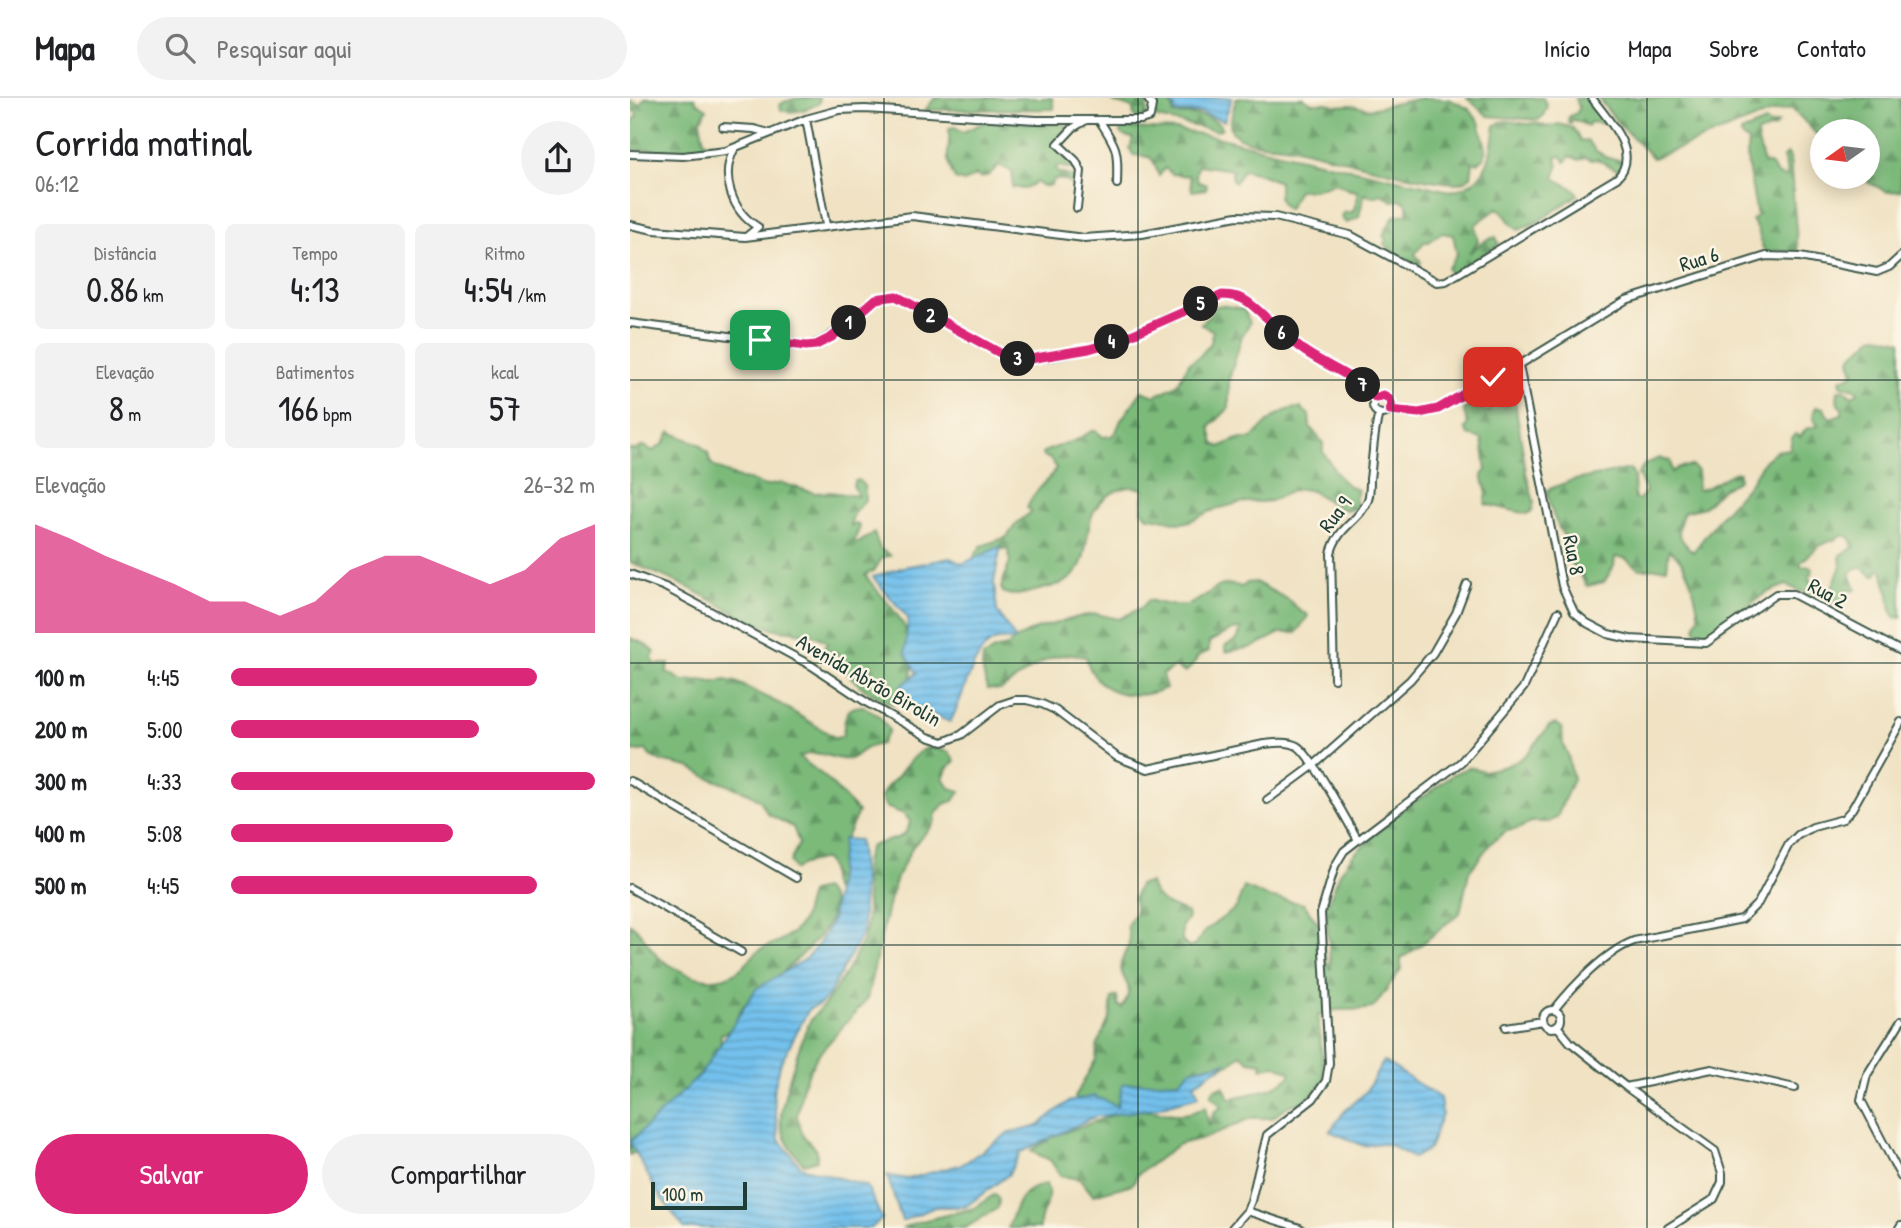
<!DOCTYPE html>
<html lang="pt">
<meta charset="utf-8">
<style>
:root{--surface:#fff;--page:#f2f2f2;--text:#202124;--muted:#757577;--line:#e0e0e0;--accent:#db2777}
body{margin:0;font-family:"Patrick Hand",sans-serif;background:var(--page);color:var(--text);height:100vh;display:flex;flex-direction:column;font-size:26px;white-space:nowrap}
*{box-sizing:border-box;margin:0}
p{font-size:23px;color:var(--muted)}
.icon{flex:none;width:38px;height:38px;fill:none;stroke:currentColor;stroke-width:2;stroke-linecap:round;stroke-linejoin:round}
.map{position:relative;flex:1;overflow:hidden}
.sheet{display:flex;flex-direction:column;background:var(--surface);width:630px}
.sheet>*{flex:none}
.needle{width:46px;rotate:256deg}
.tools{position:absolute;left:1180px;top:21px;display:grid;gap:14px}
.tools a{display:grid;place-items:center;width:70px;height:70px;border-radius:50%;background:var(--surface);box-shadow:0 4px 18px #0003;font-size:35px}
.scale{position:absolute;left:21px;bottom:18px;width:96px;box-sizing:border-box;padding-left:7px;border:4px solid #1f3d34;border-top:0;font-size:19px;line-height:24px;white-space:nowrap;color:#1f3d34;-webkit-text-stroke:5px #fcf5e5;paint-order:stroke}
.pin{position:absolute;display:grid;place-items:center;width:60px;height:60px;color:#fff;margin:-30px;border-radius:14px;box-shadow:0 4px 10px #0006}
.km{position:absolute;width:35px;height:35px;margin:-18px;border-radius:50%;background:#222;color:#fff;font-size:19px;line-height:35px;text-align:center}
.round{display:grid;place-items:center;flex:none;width:74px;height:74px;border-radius:37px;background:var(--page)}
.overview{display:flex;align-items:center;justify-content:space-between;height:119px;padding:0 35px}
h1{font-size:38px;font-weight:600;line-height:52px}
.stats{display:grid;grid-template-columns:repeat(3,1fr);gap:10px;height:119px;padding:7px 35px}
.stats div{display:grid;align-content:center;border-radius:10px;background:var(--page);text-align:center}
.stats b{font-size:35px;font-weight:600}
.stats small{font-size:19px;font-weight:400}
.stats p{font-size:19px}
.chart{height:196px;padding:14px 35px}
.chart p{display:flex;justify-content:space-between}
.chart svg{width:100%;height:126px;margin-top:7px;fill:var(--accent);opacity:.7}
.action{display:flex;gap:14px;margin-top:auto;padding:14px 35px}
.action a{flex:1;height:80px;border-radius:42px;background:var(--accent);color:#fff;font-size:28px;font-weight:600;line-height:80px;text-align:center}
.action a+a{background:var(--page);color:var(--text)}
ul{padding:0 35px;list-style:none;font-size:23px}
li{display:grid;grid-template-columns:112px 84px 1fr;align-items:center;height:52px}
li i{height:18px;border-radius:9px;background:var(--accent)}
header{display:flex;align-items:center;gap:42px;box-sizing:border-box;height:98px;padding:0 35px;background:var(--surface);border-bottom:2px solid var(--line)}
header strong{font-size:33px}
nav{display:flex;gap:38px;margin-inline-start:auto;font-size:24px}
.search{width:490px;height:63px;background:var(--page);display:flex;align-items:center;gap:18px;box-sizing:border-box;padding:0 24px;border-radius:38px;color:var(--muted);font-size:26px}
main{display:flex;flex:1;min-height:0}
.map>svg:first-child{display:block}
</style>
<header>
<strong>Mapa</strong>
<div class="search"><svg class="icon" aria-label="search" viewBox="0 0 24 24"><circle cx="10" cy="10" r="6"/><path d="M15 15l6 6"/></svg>Pesquisar aqui</div>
<nav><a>Início</a><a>Mapa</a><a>Sobre</a><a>Contato</a></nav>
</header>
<main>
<section class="sheet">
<div class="overview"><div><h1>Corrida matinal</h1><p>06:12</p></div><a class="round"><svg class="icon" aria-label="share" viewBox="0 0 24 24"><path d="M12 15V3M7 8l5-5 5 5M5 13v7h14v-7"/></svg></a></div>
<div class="stats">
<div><p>Distância</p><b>0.86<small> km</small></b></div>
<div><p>Tempo</p><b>4:13</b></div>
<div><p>Ritmo</p><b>4:54<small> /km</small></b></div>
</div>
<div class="stats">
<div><p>Elevação</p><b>8<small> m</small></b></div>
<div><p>Batimentos</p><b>166<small> bpm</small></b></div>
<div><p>kcal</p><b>57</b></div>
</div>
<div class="chart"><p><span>Elevação</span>26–32 m</p>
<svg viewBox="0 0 160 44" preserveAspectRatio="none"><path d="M0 44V6L10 11L20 17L30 22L40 27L50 33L60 33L70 38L80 33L90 22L100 17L110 17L120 22L130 27L140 22L150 11L160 6V44z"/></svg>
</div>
<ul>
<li><b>100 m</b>4:45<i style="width:84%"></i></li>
<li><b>200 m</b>5:00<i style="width:68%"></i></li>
<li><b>300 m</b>4:33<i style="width:100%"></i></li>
<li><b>400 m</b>5:08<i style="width:61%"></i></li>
<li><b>500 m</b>4:45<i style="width:84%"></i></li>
</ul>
<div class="action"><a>Salvar</a><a>Compartilhar</a></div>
</section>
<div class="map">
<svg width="1271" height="1130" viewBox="0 0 1271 1130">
<defs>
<pattern id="forest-firs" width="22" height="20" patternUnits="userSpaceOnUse" patternTransform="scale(1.75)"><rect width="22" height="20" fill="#7bba7a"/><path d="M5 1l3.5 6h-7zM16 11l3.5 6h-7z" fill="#649865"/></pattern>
<pattern id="water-rules" width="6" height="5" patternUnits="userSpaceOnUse" patternTransform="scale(1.75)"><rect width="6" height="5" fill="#73c1ed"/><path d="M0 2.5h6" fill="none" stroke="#5e9ec1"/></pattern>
</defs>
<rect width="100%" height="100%" fill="#fcf5e5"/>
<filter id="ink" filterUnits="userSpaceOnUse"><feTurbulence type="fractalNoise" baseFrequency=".0143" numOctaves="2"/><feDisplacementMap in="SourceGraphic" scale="14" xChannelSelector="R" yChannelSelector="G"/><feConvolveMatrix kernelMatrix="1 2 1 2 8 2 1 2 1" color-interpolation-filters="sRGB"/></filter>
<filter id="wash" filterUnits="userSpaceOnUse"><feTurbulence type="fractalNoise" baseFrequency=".00686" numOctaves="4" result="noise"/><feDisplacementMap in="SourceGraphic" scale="28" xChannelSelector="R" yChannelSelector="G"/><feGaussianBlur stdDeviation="1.57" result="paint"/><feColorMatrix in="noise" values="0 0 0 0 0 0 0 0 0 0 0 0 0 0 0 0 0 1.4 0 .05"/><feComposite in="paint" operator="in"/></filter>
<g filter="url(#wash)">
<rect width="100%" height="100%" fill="#f0e2c3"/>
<path fill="url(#forest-firs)" stroke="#4d7c57" stroke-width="2" fill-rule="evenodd" d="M15,0H65L66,4L77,11L70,23L74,44L86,45V51L0,52V27L7,18L6,14L0,12V3L10,7Z
M168,0H189V5C178,12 164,16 151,12L150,7L154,4Z
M305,0H422L424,11L295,12Z
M483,0H514L516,2L517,17L508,20L504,18L503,11C496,6 490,7 483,4Z
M531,0H539V5L543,10V16C560,19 581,13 592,30L587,33L527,20L524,11Z
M606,0H674L682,5H698L707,8L720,7L739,11L792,0L819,1L839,11L849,24L856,50L854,60L848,65L843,64L841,79L833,84L826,85C770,81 716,60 661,49C645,46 622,48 608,39C605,37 602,34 601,31C598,26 605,7 606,0Z
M837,0H913L917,8L913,18L908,22L858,18Z
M945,0H960L976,26L960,24L958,28L942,21L941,25L938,24L939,18L947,15L949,10Z
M968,0H1271V93L1257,94L1229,79H1237V33H1192V42L1162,10L1142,14L1023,60L989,26Z
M357,23L437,27V31L428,39L425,46L430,56L443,66L442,71L429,68L426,70L427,74L445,80V88L435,82L424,81L421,87L413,89L407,84L393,91L382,89L383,74L369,67L359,77L351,80L346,77L334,84L325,81C312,55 321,56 319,30L325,29L333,34Z
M877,23L897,26L907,25L917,29L929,26L943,30L950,42L958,43L965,52L978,60L990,62L993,66L989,73L967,61L962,62L955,59L949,62L940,58L935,64L932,58L926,59L928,69L924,80L945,92L948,97L909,123L889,132C879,128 877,116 868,110L845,127L848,144L839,155L856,142L866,139L869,146L821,177L817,171L827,156L823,137L811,135L799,144H794L785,156L791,164L789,166L776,162L754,146L756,142L753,137L764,118L777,116V106L772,102L762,103L752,96L743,99L734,96L729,119L717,125L713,122L712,117L716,114H723L727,102V93L720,92L705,85L683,92H668L658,111L655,110L649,101V84L630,76L613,72L605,85L602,81V72L568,67L566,77L568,84L577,87L576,91L562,93L560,78L542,76L535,70L529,78C521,59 527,59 503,57L500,51L503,40L494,38L490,34L496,30L547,32L587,39L649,55L820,93C858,87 860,60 865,28L870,24Z
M1136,24L1139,27L1148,25L1144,30L1127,35C1127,46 1132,54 1133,65L1141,67L1147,76L1153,79L1158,78L1153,59L1158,56L1160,60L1168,154L1166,156L1145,152L1140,156C1128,149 1132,142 1128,132C1126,128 1124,125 1122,122L1127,118C1125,112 1126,107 1124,101C1121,82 1115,64 1118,44L1111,38V34Z
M590,207L614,211L620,225L612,238L599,282V310L580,329L584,346L590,349L607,341H622C635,326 650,309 671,310L679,317L680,329L693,345V354C708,373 704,382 728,392L725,402L729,409C703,422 692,385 665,392C656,394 649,401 640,403C633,405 625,403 618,404C608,405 590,410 581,413C571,417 561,425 550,425C539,424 530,419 518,419L512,412L514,392C503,387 495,389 484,394C445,414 467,453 443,478C434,487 421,488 409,492C397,495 384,500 373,494L371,490L380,463L378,452C363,448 356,457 346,466L340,465L351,448L377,439L386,426L401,414V412L397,410C402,393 418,386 426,370L422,362L412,357L413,354L446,342L462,333H466L473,339L481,338L486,334L491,322L512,293L525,298L547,287L559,265L570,258L581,245L583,233L571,226L581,216L583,210Z
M1248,238L1271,243V520L1265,519C1258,510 1261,506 1259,497C1257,487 1253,486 1253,474L1248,471L1247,476L1244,478L1231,470H1226L1220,475L1226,491L1223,493L1216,491L1214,502L1204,505L1200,503L1198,499L1211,468L1210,457L1223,450L1220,440L1214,437L1189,448L1171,464V469L1180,468L1183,472L1179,480L1183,485H1188L1194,490L1195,499L1192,502L1156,487C1149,490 1141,492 1135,496C1115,508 1094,538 1069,538C1064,531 1064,527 1069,519C1066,499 1058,462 1039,452L1037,470L1009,471L995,460L985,459L984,468L974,484L957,488L939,461L941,447C927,431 920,414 917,392L940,383L1000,371L1004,378L1005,401L1009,402L1016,393L1008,376L1014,367L1029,360L1040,363L1042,374L1049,369L1062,368L1068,373L1067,392C1084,391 1094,375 1109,374V381L1105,385L1093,390L1074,409L1054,414C1045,434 1048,440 1063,454L1090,419L1121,384L1134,363L1146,353L1160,351L1162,339L1166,336L1170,339L1176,331L1188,328C1183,321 1181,317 1186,309L1194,310L1196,315L1200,320L1212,316V310L1207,304L1208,292H1215L1222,298L1228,295L1225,291L1211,287L1210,282L1223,276L1220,261C1226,250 1237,249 1242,239Z
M878,286L884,296L896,375L904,404L902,413L897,416L855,406L857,396L852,377L856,372L852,341L838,337L835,331L838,325L834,314L836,305L849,303L848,309L859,314L861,309L858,305L861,293Z
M40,334L69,346L78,355L80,364L85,369L111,381L120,382L135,388L152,385L185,395L200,394L228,398L223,387L225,383L229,382L235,389V402C229,410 220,418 221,428L227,426L230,429L224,443L228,445L244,435L250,451L260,457L252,460L244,473L235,477C247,494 263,508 273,526C285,547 287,576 273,595L261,598L266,605L264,607C248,600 227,589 217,574C213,567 212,561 206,554L191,553L198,545C183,532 160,535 142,530C116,524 93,508 69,495C47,483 23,474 0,464V351L6,352L13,348L23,353L34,345Z
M625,484L659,502L671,514L677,516L678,518L666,535H650L623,549L595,554V548L607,542L611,531L602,532L579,544V553L568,558C565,565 561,571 554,574L544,569L532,577L536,590C504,604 465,597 456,559C423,548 396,575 371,592L357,591L352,569L353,559L364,552L377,549L385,541L406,531L452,518L466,516L489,521L511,510L519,502C530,506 553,510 562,505C582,497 587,480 612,489L617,485Z
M0,540L13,545L25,554L22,559L24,566H39L36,573L53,583L70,582L83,584L94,582L106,584L150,606L206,640L213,638C215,622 213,608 233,608L249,618L259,632L251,646C246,647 240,648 235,651C229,654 226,659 220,661C202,664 192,649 169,659L195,679L228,714L216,740L212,774L204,792C198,782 204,770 195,761L173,766L165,772L160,764L169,745L163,729L138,716L130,702L119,695L77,679L59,669L30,663L20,658L16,652L0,654Z
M926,626L932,630L933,647L938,657L943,681L927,719L919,724H901L888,731L876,733L861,745L839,774L830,815C809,830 793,848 771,860V871L744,909C726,916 705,906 688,918L694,981L691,987L675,1003L658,1008L642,1020H621L578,1039L549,1046L507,1077L503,1086L463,1097L450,1081L431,1078L420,1062L401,1053L424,1038L489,1015L448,1004L445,999L466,961L467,948L480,919L482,900L487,898L488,907L492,910C508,884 490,886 491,867C492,858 498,853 499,845C500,840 498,832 497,827L506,814L504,800L509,787L520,785C525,805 541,807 557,815L558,820L552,828V843L559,850L565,847L576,832L606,810L614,789L638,799L674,806L689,827L697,865L701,872L696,810L710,775L722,758L774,709L798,696L823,676L839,669L854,673L876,668L889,662L898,655L919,628ZM611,956L619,963L632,965L631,970L646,968L659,973L661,976C648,994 620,994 600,1001L593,988L584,991L581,997L592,1009L584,1014L579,1028L575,1008C556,1022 535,1014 513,1012L579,974L600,966Z
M300,649L319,654L325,663L318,670L313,680L320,690L330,693L324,703L314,706L306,716L304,726L283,748L269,775L260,799L237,901L187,958L173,987L167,1018L173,1038L187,1052V1062L174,1066C163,1055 153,1042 151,1026C148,1010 172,939 180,923C185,916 192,910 197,903C211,883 226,860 234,838C244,807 227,776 240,749C256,740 277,745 280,723L274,716L256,709L251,700C255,686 264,685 271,674C281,662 284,655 300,649Z
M193,791C233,821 136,885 117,904C109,911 107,923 101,932L91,936L90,954L6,1054L0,1057V826C13,833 19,852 32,862C59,880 89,892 116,866C121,861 124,855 131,851C146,844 161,840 171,825C176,816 176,804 181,794Z
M416,1086C424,1106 408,1112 410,1130H378C387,1107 388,1092 416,1086Z
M365,1096L369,1101L368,1110L335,1130H272L284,1125L344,1110Z"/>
<path fill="url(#water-rules)" stroke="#497f90" stroke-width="2" d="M541,0H602L594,23L572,15H544L545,9L541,7Z
M371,448L364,484L367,513L386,542C379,542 370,541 364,543C342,552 333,603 320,624L271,603L270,589L287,575L275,555L278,520L243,479L274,469L320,460L332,466Z
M213,741L229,742L233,782V834L198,898L190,906L179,911L151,964L143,995L149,1042L171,1069L237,1088L252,1121L241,1130H54L27,1094L0,1044L71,976L126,891L174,862L189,846L202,822Z
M754,963L810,1000L812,1016L799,1051L783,1060L762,1048L749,1045L734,1048L700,1033L714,1014L735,995Z
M597,964L564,986L569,998L521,1011L464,1019L391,1054L378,1077L335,1109H305L272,1123L257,1077L277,1081L333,1066L379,1035L406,1029L438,1004L464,998L487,1008L493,986L549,983L560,972Z"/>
</g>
<g filter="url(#ink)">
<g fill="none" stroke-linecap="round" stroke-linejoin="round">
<g stroke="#3e5649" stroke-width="10">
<path id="street" d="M176,21L196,127
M469,22C488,50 488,52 487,86
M93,29L124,31L139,35
M105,50C89,77 102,114 128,129L117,138
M0,56L53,58L96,53L176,21L209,12L235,11L406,22H511L520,19L522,7L517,0
M447,110L451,73L446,63L428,46L443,30L455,23
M0,127L24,132L115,139L282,118L454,140L512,136L607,118L645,119L720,137L807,184L816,183L987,80C1012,55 977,21 962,0
M0,225L176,248C211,243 239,192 266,199C274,200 283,208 290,211C316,226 342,242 370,255C423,279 540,220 592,197C601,197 610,198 618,203C638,219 655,240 676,254C700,270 727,279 746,300
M889,267L932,488L944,514L957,525L978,536L1000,541L1076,545L1146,496H1163L1271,553
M743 307a9 9 0 1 1 18 0a9 9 0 1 1-18 0Z
M760,312L789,315L808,311L863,279L889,267L996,202L1136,158L1170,159L1247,174L1259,169L1271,158
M0,476L35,489L182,568L239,606L298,639L313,644L331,637L370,607L385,602H397L412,606L425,612L487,659L518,671L634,646C644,645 657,643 667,648C682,657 717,723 728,742
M704,581L701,455C708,428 729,424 738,402C740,396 740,387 740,381C743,358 743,337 749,315
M0,683L166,780
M637,702L683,668L780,582L803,555L826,515L837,486
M0,790L111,854
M924,912C943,888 975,854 1004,843L1112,821L1128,805L1159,746L1168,737L1183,729L1213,721L1222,711L1271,624
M913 921a9 9 0 1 1 18 0a9 9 0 1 1-18 0Z
M1271,923L1237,977L1231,1002L1271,1079
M927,928L940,944L996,989L1085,1053L1092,1075V1084L1084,1101L1038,1130
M876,929L913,923
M996,989L1082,971L1165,990
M617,1113L670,1130
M602,1130L617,1113L621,1103L637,1037L683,1001L696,983L699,965L691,815L705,768L714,753L728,742L831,664L894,589L928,514
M1269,1130L1271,1127"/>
</g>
<use href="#street" stroke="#fff" stroke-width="6"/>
</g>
</g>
<g fill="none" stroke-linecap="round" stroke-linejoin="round" filter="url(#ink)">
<g stroke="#fff" stroke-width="14">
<path id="route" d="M130,242L176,248L186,247L202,239L246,201L266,198L370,255L394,262L459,251L487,243L592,197C601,197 610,198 618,204C638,219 655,240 676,254C700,270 727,279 746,300L753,297C760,300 763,305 760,312L789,315L808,311L863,279"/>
</g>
<use href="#route" stroke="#db2777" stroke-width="9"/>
</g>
<path fill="none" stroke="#1f3d34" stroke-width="2" stroke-opacity="0.55" d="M254,0V1130M508,0V1130M763,0V1130M1017,0V1130M0,282H1271M0,565H1271M0,847H1271"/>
<g text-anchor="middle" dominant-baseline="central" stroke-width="5" stroke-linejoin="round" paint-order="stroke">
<g font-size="21" fill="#1f3d34" stroke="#fcf5e5">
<text transform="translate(1069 161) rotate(-17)">Rua 6</text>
<text transform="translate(705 416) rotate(-53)">Rua 9</text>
<text transform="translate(944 457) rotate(79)">Rua 8</text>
<text transform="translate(1198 495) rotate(28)">Rua 2</text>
<text transform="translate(239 582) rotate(30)">Avenida Abrão Birolin</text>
</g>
</g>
</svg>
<div class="tools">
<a><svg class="needle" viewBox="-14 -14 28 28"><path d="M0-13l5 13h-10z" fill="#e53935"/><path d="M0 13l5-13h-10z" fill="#757577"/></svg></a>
</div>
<div class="scale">100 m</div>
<div class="pin" style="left:130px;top:242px;background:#1e9e55"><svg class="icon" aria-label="arrive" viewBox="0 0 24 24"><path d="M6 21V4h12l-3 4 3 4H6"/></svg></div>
<div class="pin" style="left:863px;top:279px;background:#d93025"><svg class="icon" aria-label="check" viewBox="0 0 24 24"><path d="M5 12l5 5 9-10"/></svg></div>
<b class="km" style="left:219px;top:225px">1</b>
<b class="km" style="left:301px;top:218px">2</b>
<b class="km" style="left:388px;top:261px">3</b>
<b class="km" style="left:482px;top:244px">4</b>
<b class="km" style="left:571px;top:206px">5</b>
<b class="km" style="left:652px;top:235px">6</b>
<b class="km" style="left:733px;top:287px">7</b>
</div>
</main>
